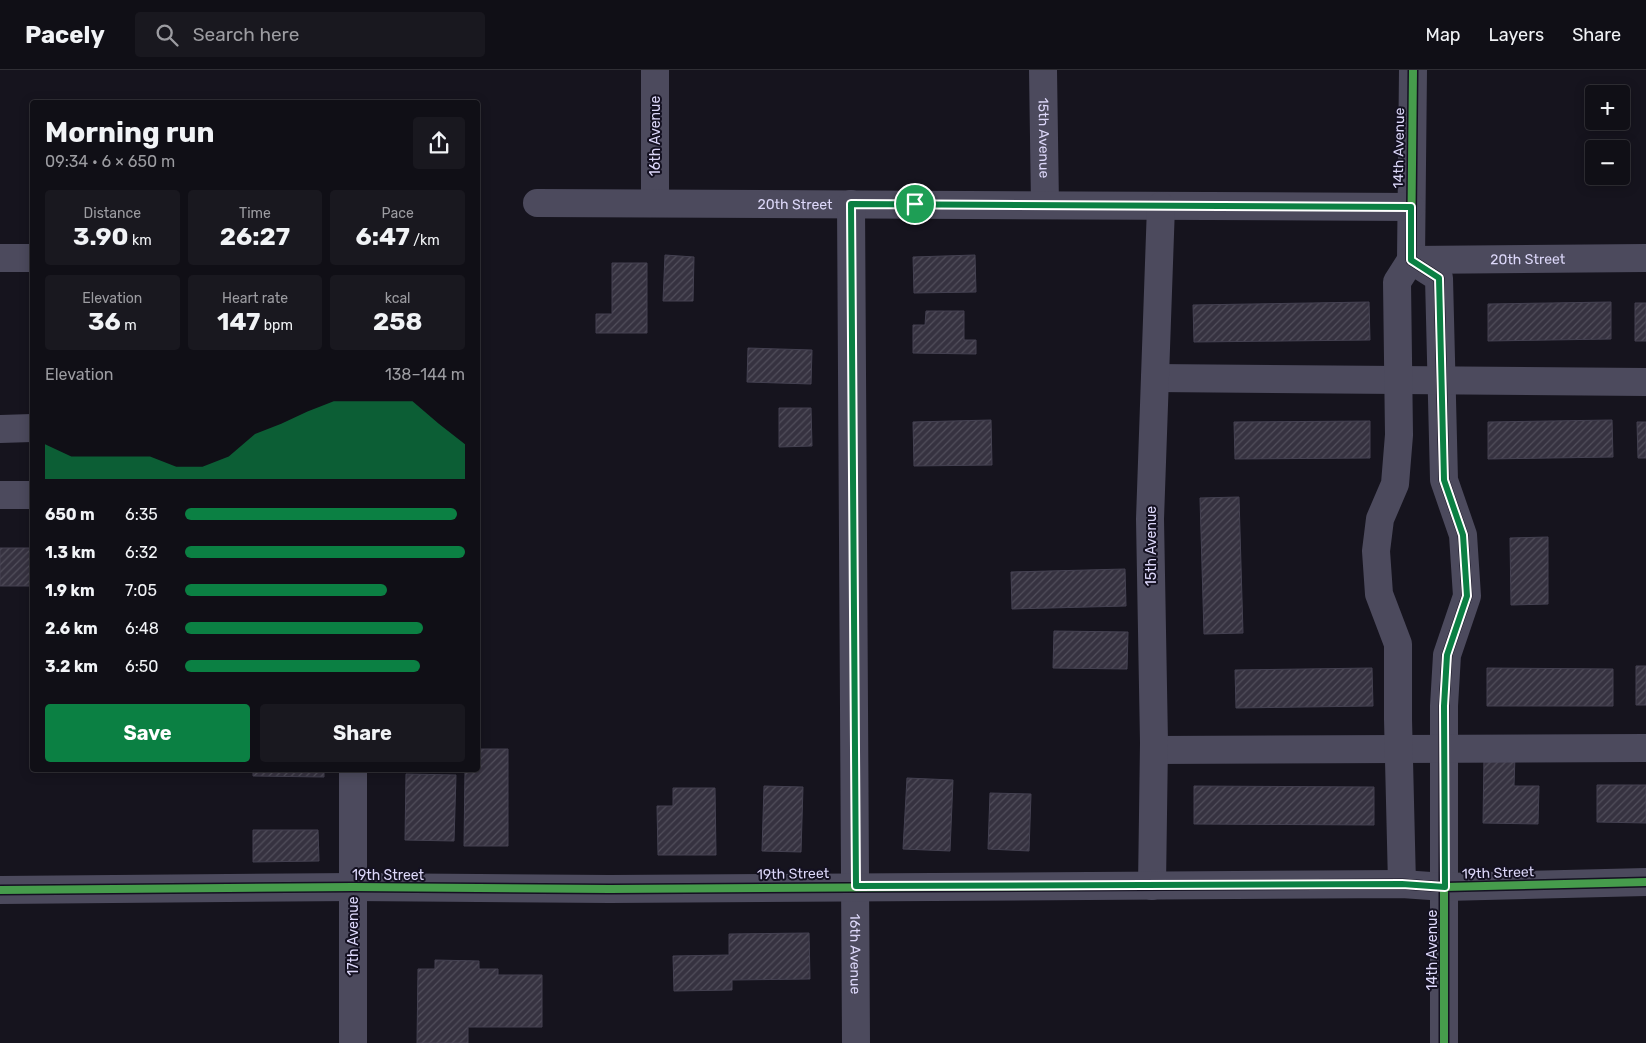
<!DOCTYPE html>
<meta charset="utf-8">
<style>
:root{--surface:#100f16;--page:#19181f;--text:#f1f3f6;--muted:#9c9ca1;--line:#302f35;--accent:#0b8043}
body{margin:0;font-family:Rubik,sans-serif;background:var(--page);color:var(--text);height:100vh;display:flex;flex-direction:column;font-size:19px;white-space:nowrap}
*{box-sizing:border-box;margin:0}
p{font-size:16px;color:var(--muted)}
.icon{flex:none;width:28px;height:28px;fill:none;stroke:currentColor;stroke-width:2;stroke-linecap:round;stroke-linejoin:round}
.map{position:relative;flex:1;overflow:hidden}
.panel{position:absolute;left:30px;top:30px;width:450px;height:672px;display:flex;flex-direction:column;background:var(--surface);border-radius:5px;box-shadow:0 2px 12px #0003,0 0 0 1px var(--line)}
.panel>*{flex:none}
.fabs{position:absolute;left:1585px;top:15px;display:grid;gap:10px}
.fabs a{display:grid;place-items:center;width:45px;height:45px;border-radius:5px;background:var(--surface);box-shadow:0 2px 12px #0003,0 0 0 1px var(--line);font-size:25px}
.pin{position:absolute;display:grid;place-items:center;width:42px;height:42px;color:#fff;margin:-21px;border:2px solid #fff;border-radius:50%;box-shadow:0 1px 5px #0007}
.round{display:grid;place-items:center;flex:none;width:52px;height:52px;border-radius:5px;background:var(--page)}
.summary{display:flex;align-items:center;justify-content:space-between;height:85px;padding:0 15px}
h1{font-size:28px;font-weight:700;line-height:38px}
.figures{display:grid;grid-template-columns:repeat(3,1fr);gap:8px;height:85px;padding:5px 15px}
.figures div{display:grid;align-content:center;border-radius:5px;background:var(--page);text-align:center}
.figures b{font-size:25px;font-weight:700}
.figures small{font-size:14px;font-weight:400}
.figures p{font-size:14px}
.chart{height:140px;padding:10px 15px}
.chart p{display:flex;justify-content:space-between}
.chart svg{width:100%;height:90px;margin-top:5px;fill:var(--accent);opacity:.7}
.action{display:flex;gap:10px;margin-top:auto;padding:10px 15px}
.action a{flex:1;height:58px;border-radius:5px;background:var(--accent);color:#fff;font-size:20px;font-weight:700;line-height:58px;text-align:center}
.action a+a{background:var(--page);color:var(--text)}
ul{padding:0 15px;list-style:none;font-size:16px}
li{display:grid;grid-template-columns:80px 60px 1fr;align-items:center;height:38px}
li i{height:12px;border-radius:6px;background:var(--accent)}
header{display:flex;align-items:center;gap:30px;box-sizing:border-box;height:70px;padding:0 25px;background:var(--surface);border-bottom:1px solid var(--line)}
header strong{font-size:24px}
nav{display:flex;gap:28px;margin-inline-start:auto;font-size:18px}
.search{width:350px;height:45px;background:var(--page);display:flex;align-items:center;gap:12px;box-sizing:border-box;padding:0 18px;border-radius:5px;color:var(--muted);font-size:19px}
.map>svg:first-child{display:block}
</style>
<header>
<strong>Pacely</strong>
<div class="search"><svg class="icon" aria-label="search" viewBox="0 0 24 24"><circle cx="10" cy="10" r="6"/><path d="M15 15l6 6"/></svg>Search here</div>
<nav><a>Map</a><a>Layers</a><a>Share</a></nav>
</header>
<div class="map">
<svg width="1646" height="973" viewBox="0 0 1646 973">
<defs>
<pattern id="building-hatch" width="6" height="6" patternUnits="userSpaceOnUse" patternTransform="scale(1.25)"><rect width="6" height="6" fill="#363240"/><path d="M-1 1l2-2M0 6l6-6M5 7l2-2" fill="none" stroke="#524f5c"/></pattern>
</defs>
<rect width="100%" height="100%" fill="#16141e"/>
<path fill="url(#building-hatch)" stroke="#444151" d="M665,185L694,187L693,231H663Z
M975,185L976,222L914,223L913,187Z
M612,193H647V263H596V244H612Z
M1369,232L1370,270L1194,272L1193,235Z
M1611,232V269L1488,271V234Z
M1635,233H1646V271H1635Z
M926,241H964V270H976V284L913,283V255H925Z
M748,278L812,280L811,314L747,312Z
M779,338H811L812,376L779,377Z
M991,350L992,395L914,396L913,352Z
M1612,350L1613,387L1488,389V352Z
M1370,351V388L1235,389L1234,352Z
M1637,352H1646V388H1638Z
M1239,427L1243,563L1204,564L1200,428Z
M1548,467V534L1511,535L1510,468Z
M0,478H32V516H0Z
M1125,499L1126,536L1012,539L1011,502Z
M1054,561L1128,562L1127,599L1053,598Z
M1636,596H1646V635H1636Z
M1372,598L1373,636L1236,638L1235,600Z
M1487,598L1613,599V636H1487Z
M478,679H508V776H464L465,700H478Z
M1484,686H1515L1514,716H1539L1538,754L1483,753Z
M253,700H324V707L253,706Z
M406,704L456,705L454,771L405,770Z
M907,708L953,710L950,781L903,779Z
M1597,715H1646V753L1597,752Z
M764,716L803,717L801,782L762,781Z
M1194,716L1374,717V755L1194,754Z
M673,718H715L716,785H658L657,736H673Z
M990,723L1031,724L1029,781L988,779Z
M253,760H318L319,791L253,792Z
M809,863L810,909L732,910V920L674,921L673,886L729,885V864Z
M435,890L479,891V899H498V905H542V957H468V973H417L418,899H435Z"/>
<g fill="none" stroke-linecap="round" stroke-linejoin="round">
<g stroke="#4c4a5d" stroke-width="28">
<path d="M655,0V133"/>
<path id="s1" d="M1043,0L1045,135"/>
<path d="M1413,0L1411,190L1439,208L1444,410L1463,465L1467,526L1447,585L1444,636V973"/>
<path id="s2" d="M537,133L1411,137"/>
<path id="s3" d="M851,134L856,973"/>
<path d="M0,188H32"/>
<path d="M1155,308L1646,312"/>
<path d="M0,359L32,358"/>
<path d="M0,425H32"/>
<path d="M1154,680L1646,678"/>
<path id="s4" d="M1402,814L1398,649V574L1379,524L1376,481L1380,449L1395,414L1399,365L1397,212L1411,190L1646,188"/>
<path d="M1152,816L1154,673L1150,449L1161,136"/>
<path d="M0,820L353,817L610,819L1402,814L1445,817L1646,812"/>
<path d="M353,973V700"/>
</g>
<g stroke="#141121" stroke-width="11">
<path id="cycleway" d="M1413,0L1411,190L1439,208L1444,410L1463,465L1467,526L1447,585L1444,636V973
M0,820L353,817L610,819L1402,814L1445,817L1646,812"/>
</g>
<use href="#cycleway" stroke="#469c4c" stroke-width="8"/>
</g>
<g fill="none" stroke-linecap="round" stroke-linejoin="round">
<g stroke="#fff" stroke-width="10">
<path id="route" d="M851,134L1411,137V190L1439,208L1444,410L1463,465L1467,526L1447,585L1444,636L1445,817L1402,814L856,816Z"/>
</g>
<use href="#route" stroke="#0b8043" stroke-width="6"/>
</g>
<g text-anchor="middle" dominant-baseline="central" stroke-width="4" stroke-linejoin="round" paint-order="stroke">
<g font-size="14" fill="#dcd7f9" stroke="#141121">
<text transform="translate(655 66) rotate(-90)">16th Avenue</text>
<text stroke="none"><textPath href="#s1" startOffset="68">15th Avenue</textPath></text>
<text transform="translate(1399 78) rotate(-89)">14th Avenue</text>
<text stroke="none"><textPath href="#s2" startOffset="258">20th Street</textPath></text>
<text stroke="none"><textPath href="#s4" startOffset="752">20th Street</textPath></text>
<text transform="translate(1151 476) rotate(-90)">15th Avenue</text>
<text transform="translate(1498 803) rotate(-2)">19th Street</text>
<text transform="translate(793 804) rotate(-1)">19th Street</text>
<text x="388" y="805">19th Street</text>
<text transform="translate(353 866) rotate(-90)">17th Avenue</text>
<text transform="translate(1432 880) rotate(-90)">14th Avenue</text>
<text stroke="none"><textPath href="#s3" startOffset="750">16th Avenue</textPath></text>
</g>
</g>
</svg>
<div class="fabs">
<a>+</a>
<a>−</a>
</div>
<div class="pin" style="left:915px;top:134px;background:#1e9e55"><svg class="icon" aria-label="arrive" viewBox="0 0 24 24"><path d="M6 21V4h12l-3 4 3 4H6"/></svg></div>
<section class="panel">
<div class="summary"><div><h1>Morning run</h1><p>09:34 · 6 × 650 m</p></div><a class="round"><svg class="icon" aria-label="share" viewBox="0 0 24 24"><path d="M12 15V3M7 8l5-5 5 5M5 13v7h14v-7"/></svg></a></div>
<div class="figures">
<div><p>Distance</p><b>3.90<small> km</small></b></div>
<div><p>Time</p><b>26:27</b></div>
<div><p>Pace</p><b>6:47<small> /km</small></b></div>
</div>
<div class="figures">
<div><p>Elevation</p><b>36<small> m</small></b></div>
<div><p>Heart rate</p><b>147<small> bpm</small></b></div>
<div><p>kcal</p><b>258</b></div>
</div>
<div class="chart"><p><span>Elevation</span>138–144 m</p>
<svg viewBox="0 0 160 44" preserveAspectRatio="none"><path d="M0 44V27L10 33L20 33L30 33L40 33L50 38L60 38L70 33L80 22L90 17L100 11L110 6L120 6L130 6L140 6L150 17L160 27V44z"/></svg>
</div>
<ul>
<li><b>650 m</b>6:35<i style="width:97%"></i></li>
<li><b>1.3 km</b>6:32<i style="width:100%"></i></li>
<li><b>1.9 km</b>7:05<i style="width:72%"></i></li>
<li><b>2.6 km</b>6:48<i style="width:85%"></i></li>
<li><b>3.2 km</b>6:50<i style="width:84%"></i></li>
</ul>
<div class="action"><a>Save</a><a>Share</a></div>
</section>
</div>
